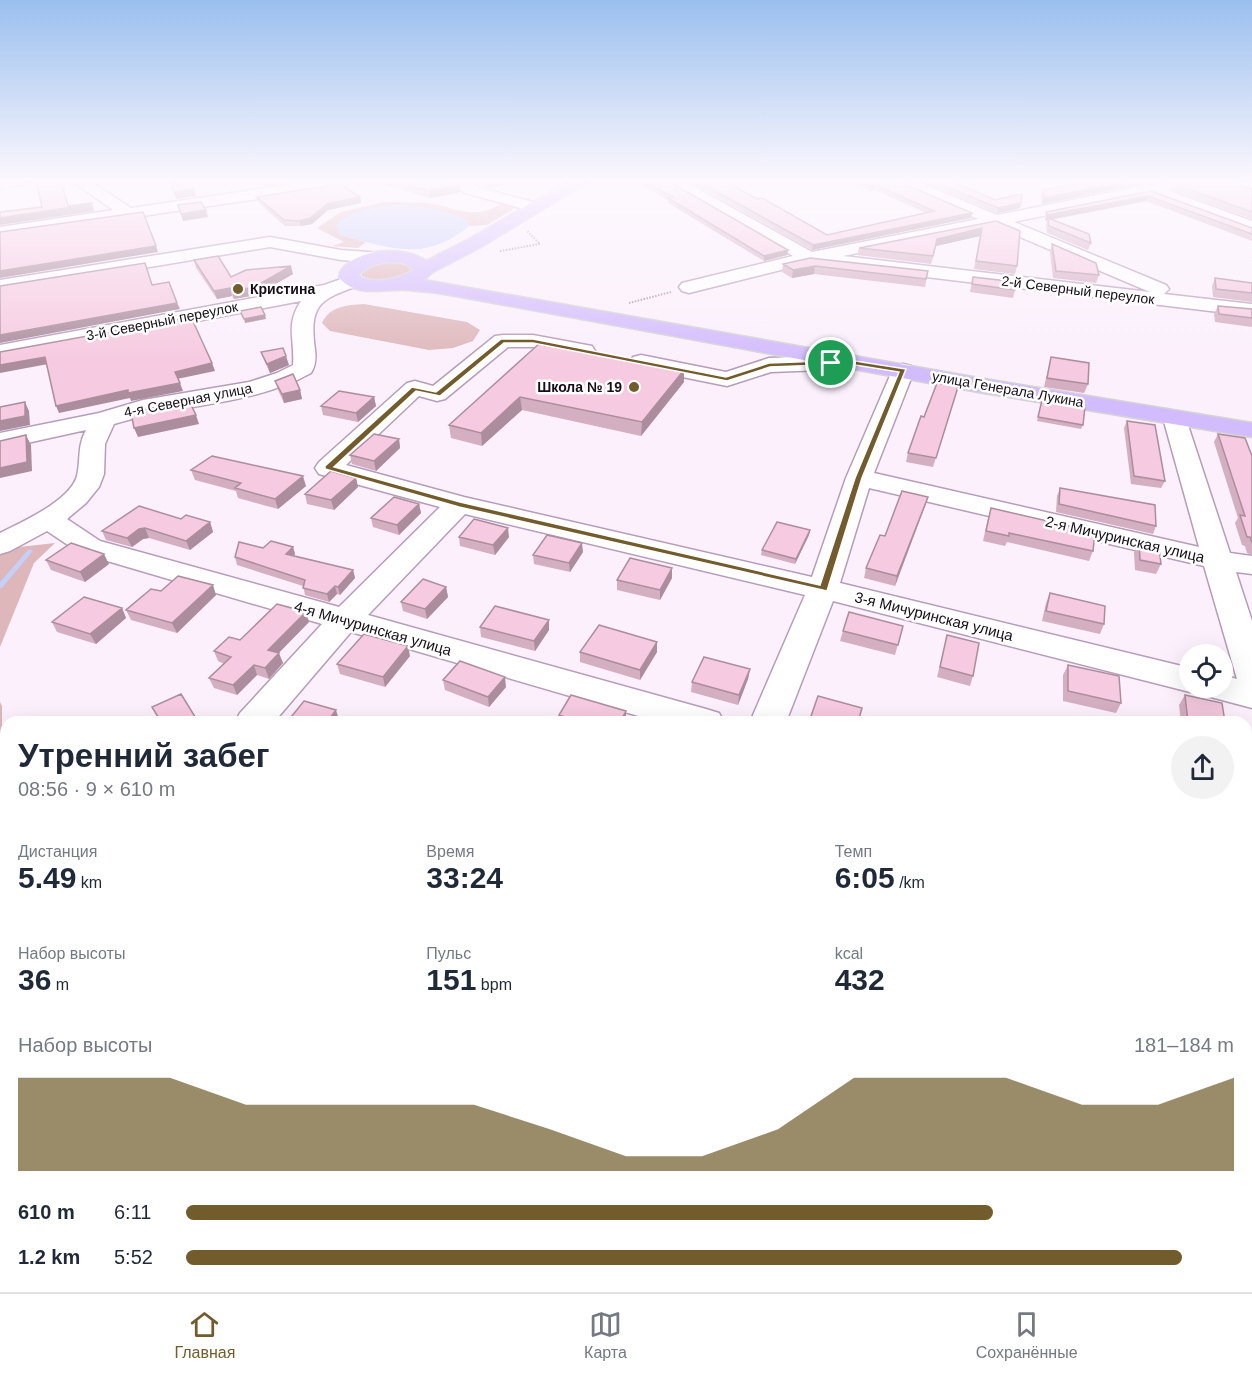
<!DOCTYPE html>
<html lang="ru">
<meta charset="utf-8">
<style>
:root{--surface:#fff;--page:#f2f2f3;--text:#1f2937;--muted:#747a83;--line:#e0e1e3;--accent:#725c2b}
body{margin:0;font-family:Arial,sans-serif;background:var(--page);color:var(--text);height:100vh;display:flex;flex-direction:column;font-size:22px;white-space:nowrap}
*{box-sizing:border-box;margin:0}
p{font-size:20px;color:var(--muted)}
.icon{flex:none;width:33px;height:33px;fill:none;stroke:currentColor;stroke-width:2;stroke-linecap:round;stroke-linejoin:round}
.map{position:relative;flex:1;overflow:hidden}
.details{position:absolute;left:0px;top:716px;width:1252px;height:578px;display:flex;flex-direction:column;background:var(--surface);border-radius:18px 18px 0 0;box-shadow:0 6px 24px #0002}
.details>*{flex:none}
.fabs{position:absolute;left:1179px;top:644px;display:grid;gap:12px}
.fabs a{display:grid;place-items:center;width:54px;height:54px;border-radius:50%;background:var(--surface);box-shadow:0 6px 24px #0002;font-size:30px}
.pin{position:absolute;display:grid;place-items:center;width:51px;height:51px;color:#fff;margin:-26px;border:3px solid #fff;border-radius:50%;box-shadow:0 2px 6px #0007}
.round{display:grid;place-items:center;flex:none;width:63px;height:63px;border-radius:32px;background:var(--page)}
.overview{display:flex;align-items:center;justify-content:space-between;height:102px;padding:0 18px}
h1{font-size:33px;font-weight:800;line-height:45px}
.metrics{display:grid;grid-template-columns:repeat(3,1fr);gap:9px;height:102px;padding:6px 18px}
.metrics div{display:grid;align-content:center}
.metrics b{font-size:30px;font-weight:800}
.metrics small{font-size:16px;font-weight:400}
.metrics p{font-size:16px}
.chart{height:168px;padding:12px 18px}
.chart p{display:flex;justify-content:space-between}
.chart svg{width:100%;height:108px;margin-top:6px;fill:var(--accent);opacity:.7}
ul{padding:0 18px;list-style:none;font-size:20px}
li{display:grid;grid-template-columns:96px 72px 1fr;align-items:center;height:45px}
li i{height:15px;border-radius:8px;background:var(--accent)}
.tabs{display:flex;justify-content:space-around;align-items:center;height:84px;border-top:2px solid var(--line);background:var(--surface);font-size:16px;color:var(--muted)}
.tabs a{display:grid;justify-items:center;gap:3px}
.tabs .selected{color:var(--accent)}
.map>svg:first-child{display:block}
</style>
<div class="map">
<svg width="1252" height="1292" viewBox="0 0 1252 1292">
<rect width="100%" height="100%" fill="#fbf0fc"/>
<path fill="#deb7bb" d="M385,202C399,202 413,202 427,203C455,206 474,223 503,202L518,206L487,225L469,226L467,220L340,235L366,242L358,248L332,246L344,242L317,228L341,212Z
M390,262L411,266L414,270C398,279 380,288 362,277V272L367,267Z
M364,304L467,322L480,330L473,341L453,348L429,350L330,331L322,323C330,306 347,305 364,304Z
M55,543L34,563L0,647V555L10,548Z
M0,702L2,706V767L6,777V1287H302L296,1292H0Z"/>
<path fill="#c5cff8" d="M402,205C425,207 446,209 467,220L469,226C424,263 390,248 340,235L336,226C350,207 379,207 402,205Z"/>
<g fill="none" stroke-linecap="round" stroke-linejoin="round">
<path fill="#c5cff8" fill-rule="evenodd" d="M30,549L33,551L32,552L2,588H0V582L28,550Z"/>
<g stroke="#b69db9" stroke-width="3">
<path id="minor" d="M0,181H29L26,184L0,189Z
M72,181H90L131,208L314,181H353L345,186L0,237V227L113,210Z
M450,181H468L477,187L541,204L543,207L535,212L465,193Z
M665,181H684L812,252L978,219L898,184L895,181H916L997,215L1167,181H1197L1194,184L1167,190L1252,221V232L1149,194L1014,222L1166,285L1169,289L1164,294L1252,304V316L809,263L689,293L682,291L679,287L682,283L793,256ZM994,226L1150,292L843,256Z
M1223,181L1252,183V193L1226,184Z
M270,237L341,250L381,253L387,254L390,258L387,262L381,263L341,260L270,247L0,292V280Z
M353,275L360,277L363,281L360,285C319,300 309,304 315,350C316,358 316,365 311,373C252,406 178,404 114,424L105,444L104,474L99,487L86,503L67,519L100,541L339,607L440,507L319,474L315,468L319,462L407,383L415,381L433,386L495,336L503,335H533L592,346L595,351L592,356L584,358L533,347H508L445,399L437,401L419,396L346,465L464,497L812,577L846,478L892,371L895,366L903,364L911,366L914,371L874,473L1199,547L1163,418L1166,413L1175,411L1184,413L1230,553L1252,556V574L1236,572L1252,621V708L1207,696L1202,688L1190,692L833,601L786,722H750L805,595L465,514L368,615L706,709L719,713L724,722H659L351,632L274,722H235L240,713L322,624L80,553L47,531L10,551L0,554V533C22,522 70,501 77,476C81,459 77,447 86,430L0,449V433L99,413L143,400L249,382L277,373L293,365C295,339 285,325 301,301L0,359V345L324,285ZM869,488L1204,566L1237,679L1222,675V687H1190V668L840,583Z
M641,355L726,372L769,358L849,355L857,357L860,362L857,367L849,369L771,372L727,386L633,367L630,362L633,357Z
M1246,864L1252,866V902L1246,900Z
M1246,1124L1252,1126V1178L1246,1176Z"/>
</g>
<g stroke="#d5d3d5" stroke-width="3">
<path id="major" d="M570,181H589L481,247L433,272L424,280L984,379L1252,423V437L984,393L456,296C440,293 424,291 408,290C385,288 355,299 339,277L340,272C356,248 404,245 426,261L469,239ZM387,262L404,263L414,270C399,278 374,286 358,275L371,266Z"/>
</g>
<path stroke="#a69ca7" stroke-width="2" stroke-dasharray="1.5 1.5" stroke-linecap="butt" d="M500,251L540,244L527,231
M629,303L671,292"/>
<use href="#minor" fill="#fff" fill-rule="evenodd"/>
<use href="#major" fill="#d3bcfd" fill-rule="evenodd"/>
</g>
<path fill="#d4aec1" d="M372,181H454L461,192L430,198Z
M473,181H517L518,183L488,188Z
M643,181L788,250L787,255L764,261L668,203V200L643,186Z
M688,181H724L827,235L926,213L875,190L870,191L849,181H897L972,213L971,218L812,250Z
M922,181H951L995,200L1020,208L997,213Z
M1087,181H1156L1042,204L1041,195L1043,190L1088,181Z
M1177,185L1252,189V219L1175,191Z
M1151,191L1252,228V241L1146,201L1051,220L1091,243L1088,250L1047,233L1046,225L1047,220L1045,221V218L1046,212Z
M257,197L361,203L328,210L312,224L301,226H285L259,203Z
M996,221L1017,266L1015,274L974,269L980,236L936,246L931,264L857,255L859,248Z
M1052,244L1099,275L1096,283L1053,278L1050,252Z
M194,260L231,277L293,274L256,295L234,299L232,296L217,299L196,268Z
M783,264L928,271L925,287L814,274L792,278L782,272Z
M973,277L1015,290L1013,298L970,292Z
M1215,278L1252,283V302L1213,297L1212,286Z
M1218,306L1252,309V327L1215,322L1214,314Z
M541,342L684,382L641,436L522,410L482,446L451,438L449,425Z
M261,352L289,365L270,373L264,360Z
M1051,357L1088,384L1084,393L1044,387Z
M275,381L300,390L302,399L284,403L278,390Z
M958,387L933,467L906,462L908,453L924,417Z
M374,397L376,406L358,422L323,415L321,406Z
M1042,400L1083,425L1081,429L1037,421Z
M1127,421L1165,481L1161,488L1131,484L1124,428Z
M1218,434L1252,456V555L1247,553L1245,546L1242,545L1235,523L1238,518L1214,442Z
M399,439L400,448L376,471L352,464L350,455Z
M191,470L306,486L278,509L238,498L236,491L195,480Z
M356,478L358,487L334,510L307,504L305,494Z
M1060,488L1156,526L1153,534L1056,512L1057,496Z
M928,497L925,506L895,586L864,578L866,568L885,536Z
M419,504L421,513L399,535L373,527L371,518Z
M991,508L1093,551L1089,561L1007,542L1005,546L983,541L988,518Z
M181,519L210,522L213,532L190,550L149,538L143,539L132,547L106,540L102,531Z
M810,530L809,535L795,564L761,555L762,550Z
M459,537H509L495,555L460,546Z
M1139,542L1161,564L1156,574L1135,570L1134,552Z
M293,547L295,554L294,556L353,570L355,578L340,595L337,594L329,602L305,595L303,586L237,565L235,557L263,548Z
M583,552L570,572L534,564L533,555Z
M46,560L109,564L85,582L51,570Z
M672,578L660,600L617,590V580Z
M446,587L448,597L427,619L403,611L401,602Z
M161,591L216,595L177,633L131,620L126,610Z
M1050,593L1104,624L1100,634L1042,621L1046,603Z
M122,608L126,618L96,644L57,632L52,622Z
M306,612L309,622L278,653L283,663L269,679L257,675L237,695L214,688L209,678L224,664L218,661L214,651Z
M903,626L895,655L840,641L843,631Z
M480,627L549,630L535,651L481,637Z
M947,635L973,676L970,686L937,677Z
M657,642V652L640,680L580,662V652Z
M410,656L385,687L340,674L337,664Z
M1068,665L1121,703L1116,713L1063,701V675Z
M750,669L748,679L738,705L691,692L692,682Z
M443,680L506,687L489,707L445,690Z
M1185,695L1225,722H1181L1179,705Z
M559,715L626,721L559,722Z
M1246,892L1252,893V940L1246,938Z
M1246,1028L1252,1030V1082L1246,1080Z
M1249,1183L1252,1184V1249L1246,1246V1184Z
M700,1287H791L790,1292H711Z
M902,1287H921L931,1292H899Z"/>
<path fill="#ac8d9d" d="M61,181L69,208L92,203L94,211L0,225V218L69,208Z
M262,181H307L264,186Z
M488,181H517L518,183L488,188Z
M1131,181H1156L1042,204L1044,198Z
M876,185L875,190L870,191V186Z
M460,186L461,192L430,198L429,191Z
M194,189L196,196L176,199L174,192Z
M1148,196L1146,201L1048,220V218L1047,220L1045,221L1047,215Z
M360,197L361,203L328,210L312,224L301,226L299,221L327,204Z
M1021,203L1020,208L997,213L998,208Z
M206,210L208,217L183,221L181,214Z
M972,213L971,218L812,250L813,245Z
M982,228L980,236L936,246L931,264L937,239Z
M156,246L158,252L0,278V271Z
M788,250L787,255L764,261V256Z
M291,266L293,274L256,295L234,299L232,291Z
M815,266L814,274L792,278L793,270Z
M230,288L232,296L217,299L214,291Z
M177,303L180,309L0,343V335Z
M265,315L266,319L245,323L244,319Z
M286,356L289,365L270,373L267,364Z
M45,357L48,364L0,373V365Z
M212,363L215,371L177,379L175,372Z
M684,370V382L641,436L642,422Z
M180,383L183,391L131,401L130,398L59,413L56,406L128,390Z
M300,390L302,399L284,403L282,394Z
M374,397L376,406L358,422L356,413Z
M520,397L522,410L482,446L481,433Z
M25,402L29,411L30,425L0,431V421Z
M196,415L199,424L138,437L134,428Z
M26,435L31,445L32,471L0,478V468Z
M399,439L400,448L376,471L374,461Z
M303,476L306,486L278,509L275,499Z
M356,478L358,487L334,510L331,500Z
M928,497L925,506L895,586L897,576Z
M419,504L421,513L399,535L397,525Z
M210,522L213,532L190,550L186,541Z
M145,528L149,538L143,539L132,547L127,538L139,529Z
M508,528L509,537L495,555L493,545Z
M810,530L809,535L795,564L796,559Z
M582,543L583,552L570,572L569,563Z
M293,547L295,554L288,561L286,554Z
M104,554L109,564L85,582L80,572Z
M672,568V578L660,600V590Z
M353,570L355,578L340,595L338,587Z
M213,585L216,595L177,633L172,623Z
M335,586L337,594L329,602L327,594Z
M446,587L448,597L427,619L425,609Z
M122,608L126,618L96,644L90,634Z
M306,612L309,622L272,660L268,650Z
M549,620V630L535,651L534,641Z
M657,642V652L640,680V670Z
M408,646L410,656L385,687L383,677Z
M279,653L283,663L269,679L265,668Z
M254,665L257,675L237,695L233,685Z
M750,669L748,679L738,705L739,695Z
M505,677L506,687L489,707L488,697Z
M336,710L339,720L338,722H327Z
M626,711V722H620Z"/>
<path fill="#f6cae0" stroke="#ac8d9d" stroke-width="1.5" d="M36,181H61L68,206L92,203V204L0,218V212L42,207Z
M393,181H454L460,186L429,191Z
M643,181H668L788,250L764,256L668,198L673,197Z
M697,181H724L757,199L762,198L827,235L934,211L876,185L870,186L860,181H897L972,213L813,245Z
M933,181H951L995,200L1022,194L1021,203L998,208Z
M1091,181H1131L1044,198L1043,190Z
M1197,181H1228L1252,189V212L1177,185Z
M191,182L194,189L174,192L171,184Z
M339,184L360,197L327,204L310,218L299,221L284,220L257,197Z
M1151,191L1252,228V234L1148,196L1047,215L1046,212Z
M201,202L206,210L181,214L178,205Z
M143,212L156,246L0,271V232Z
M1048,218L1089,234L1091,243L1049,226Z
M996,221L1020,231L1017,266L976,261L982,228L937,239L933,256L859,248Z
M1052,244L1096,263L1099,275L1056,271Z
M218,256L231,277L246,270L291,266L254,287L232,291L230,288L214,291L194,260Z
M810,258L928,271L926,279L815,266L793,270L783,264Z
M145,263L152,285L169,282L177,303L0,335V286Z
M973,277L1016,282L1015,290L972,284Z
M1215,278L1252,283V293L1216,289Z
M1218,306L1252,309V318L1219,314Z
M261,307L265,315L244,319L240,311Z
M191,317L212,363L175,372L180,383L128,393V390L56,406L45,357L0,365V352Z
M541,342L684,370L642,422L520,397L481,433L449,425Z
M283,348L286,356L267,364L261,352Z
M1051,357L1089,363L1088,384L1047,378Z
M293,374L300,390L282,394L275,381Z
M937,383L958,387L936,458L908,453L921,416L924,417Z
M339,391L374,397L356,413L321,406Z
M1042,400L1085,407L1083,425L1038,417Z
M189,401L196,415L134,428L131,412Z
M25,402V416L0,421V407Z
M1127,421L1155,425L1165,481L1134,476Z
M374,434L399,439L374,461L350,455Z
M1218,434L1245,438L1252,456V543L1250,537H1247L1240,515L1245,516Z
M26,435L27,462L0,468V441Z
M212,456L303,476L275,499L235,488L241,483L191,470Z
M331,471L356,478L331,500L305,494Z
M1060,488L1155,505L1156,526L1059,504Z
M902,491L928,497L897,576L866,568L880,535L885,536Z
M394,497L419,504L397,525L371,518Z
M139,506L181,519L186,515L210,522L186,541L145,528L139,529L127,538L102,531Z
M991,508L1095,532L1093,551L1009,533V536L986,531Z
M474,519L508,528L493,545L459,537Z
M777,522L810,530L796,559L762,550Z
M547,535L582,543L569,563L533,555Z
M271,541L293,547L286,554L353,570L338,587L335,586L327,594L303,588L305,580L235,557L239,542L263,548Z
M1139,542L1159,547L1161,564L1140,560Z
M71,543L104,554L80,572L46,560Z
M630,558L672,568L660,590L617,580Z
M178,576L213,585L172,623L126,610L151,589L161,591Z
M423,579L446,587L425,609L401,602Z
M1050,593L1105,606L1104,624L1046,611Z
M84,597L122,608L90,634L52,622Z
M277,604L306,612L268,650L279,653L265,668L254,665L233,685L209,678L231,657L214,651L229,637L240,640Z
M495,606L549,620L534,641L480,627Z
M849,612L903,626L898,645L843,631Z
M599,625L657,642L640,670L580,652Z
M364,634L408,646L383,677L337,664Z
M947,635L979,643L973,676L940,667Z
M704,657L750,669L739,695L692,682Z
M460,661L505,677L488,697L443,680Z
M1068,665L1119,676L1121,703L1068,691Z
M181,694L197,720L194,722H161L152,707Z
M571,695L626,711L620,722H580L559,715Z
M1185,695L1222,703L1225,722H1188Z
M818,696L862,708L858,722H819L810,719Z
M304,701L336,710L327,722H287Z
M907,719L916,722H906Z
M1246,815L1250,835L1246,834Z
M1246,892L1252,893V928L1246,926Z
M1246,1028L1252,1030V1070L1246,1068Z
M1249,1183L1252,1184V1232Z
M716,1287H791L790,1292H728Z
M906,1287H921L931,1292H904Z"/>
<linearGradient id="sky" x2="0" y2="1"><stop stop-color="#9abfee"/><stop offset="0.5" stop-color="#fdf8fe"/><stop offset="1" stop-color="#fdf8fe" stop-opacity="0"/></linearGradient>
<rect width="1252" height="362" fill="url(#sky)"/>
<path fill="#725c2b" stroke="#fff" stroke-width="1.5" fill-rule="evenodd" d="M501,339H533L726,377L769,363L849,360L906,369L862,478L827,591L459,507L325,469V466L412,387L436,392ZM504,343H533L727,381L770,367L849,364L899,372L855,478L820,585L460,502L334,467L416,391L440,396Z"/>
<g fill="#725c2b" stroke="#fff" stroke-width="2">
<circle cx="238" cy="289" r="6"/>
<circle cx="634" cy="387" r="6"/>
</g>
<g text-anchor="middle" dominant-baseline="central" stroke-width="5" stroke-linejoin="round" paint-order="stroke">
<g font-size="14" font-weight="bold" fill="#160d17" stroke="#fff" text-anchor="start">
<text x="250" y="289">Кристина</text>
<text x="622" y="387" text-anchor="end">Школа № 19</text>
</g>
<g font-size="14" fill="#160d17" stroke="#fff">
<text transform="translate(1078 290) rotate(7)">2-й Северный переулок</text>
<text transform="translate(162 321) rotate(-11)">3-й Северный переулок</text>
<text transform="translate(1008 389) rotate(10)">улица Генерала Лукина</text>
<text transform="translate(188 400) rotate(-11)">4-я Северная улица</text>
</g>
<g font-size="15" fill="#160d17" stroke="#fff">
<text transform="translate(1125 539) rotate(13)">2-я Мичуринская улица</text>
<text transform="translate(934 616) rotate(14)">3-я Мичуринская улица</text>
<text transform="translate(373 628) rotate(16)">4-я Мичуринская улица</text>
</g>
</g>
</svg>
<div class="fabs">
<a><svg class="icon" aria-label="locate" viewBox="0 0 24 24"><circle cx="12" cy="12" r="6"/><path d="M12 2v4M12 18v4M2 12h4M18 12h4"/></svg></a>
</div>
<div class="pin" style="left:831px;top:363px;background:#1e9e55"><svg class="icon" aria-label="arrive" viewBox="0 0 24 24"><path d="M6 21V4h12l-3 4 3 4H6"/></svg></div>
<section class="details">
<div class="overview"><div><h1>Утренний забег</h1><p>08:56 · 9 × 610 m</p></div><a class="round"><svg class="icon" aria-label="share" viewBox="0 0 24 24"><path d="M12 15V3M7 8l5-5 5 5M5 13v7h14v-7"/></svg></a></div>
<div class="metrics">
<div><p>Дистанция</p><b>5.49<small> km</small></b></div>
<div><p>Время</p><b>33:24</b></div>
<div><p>Темп</p><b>6:05<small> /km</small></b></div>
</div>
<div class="metrics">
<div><p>Набор высоты</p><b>36<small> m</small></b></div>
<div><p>Пульс</p><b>151<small> bpm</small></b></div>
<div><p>kcal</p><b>432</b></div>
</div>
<div class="chart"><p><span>Набор высоты</span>181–184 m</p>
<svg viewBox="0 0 160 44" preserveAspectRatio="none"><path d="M0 44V6L10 6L20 6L30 17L40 17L50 17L60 17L70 27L80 38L90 38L100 27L110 6L120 6L130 6L140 17L150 17L160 6V44z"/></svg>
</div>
<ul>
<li><b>610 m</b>6:11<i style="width:77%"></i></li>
<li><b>1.2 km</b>5:52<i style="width:95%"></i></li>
</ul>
</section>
</div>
<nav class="tabs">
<a class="selected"><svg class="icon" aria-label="home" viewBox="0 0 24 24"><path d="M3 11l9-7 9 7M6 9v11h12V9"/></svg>Главная</a>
<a><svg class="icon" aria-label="map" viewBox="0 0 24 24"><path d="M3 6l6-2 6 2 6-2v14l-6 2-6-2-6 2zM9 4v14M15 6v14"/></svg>Карта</a>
<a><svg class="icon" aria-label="saved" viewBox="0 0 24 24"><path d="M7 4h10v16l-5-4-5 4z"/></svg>Сохранённые</a>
</nav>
